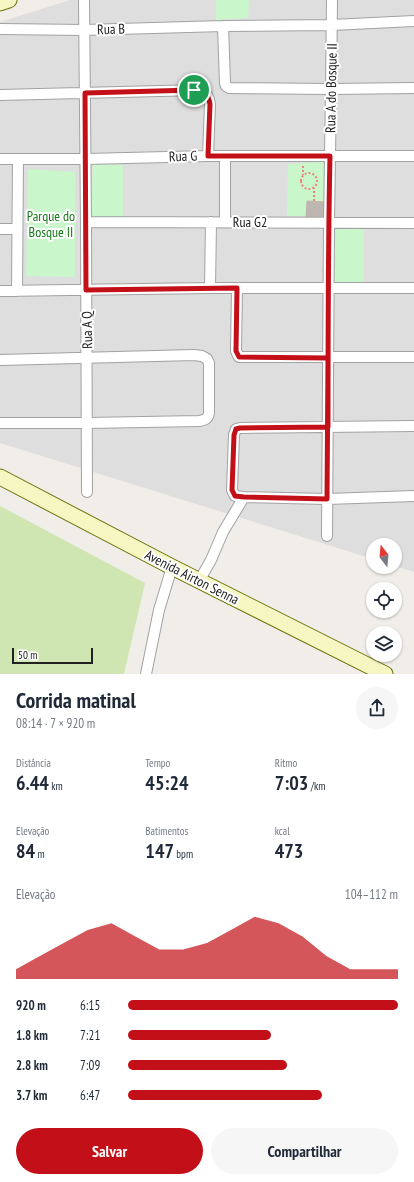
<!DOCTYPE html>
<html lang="pt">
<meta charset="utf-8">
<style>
:root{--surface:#fff;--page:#f6f6f7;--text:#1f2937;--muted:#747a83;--accent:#c30f17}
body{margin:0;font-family:"PT Sans Narrow",sans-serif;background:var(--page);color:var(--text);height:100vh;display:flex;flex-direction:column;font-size:15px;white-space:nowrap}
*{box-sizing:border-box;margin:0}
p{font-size:13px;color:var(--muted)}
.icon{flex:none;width:22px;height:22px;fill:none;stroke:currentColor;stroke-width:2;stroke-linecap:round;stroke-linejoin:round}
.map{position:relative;height:674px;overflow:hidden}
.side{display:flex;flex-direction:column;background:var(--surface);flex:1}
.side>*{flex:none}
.needle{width:26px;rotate:344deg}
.tools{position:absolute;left:366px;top:538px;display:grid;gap:8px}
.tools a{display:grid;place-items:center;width:36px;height:36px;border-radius:50%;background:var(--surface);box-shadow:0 1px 3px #0004;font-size:20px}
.scale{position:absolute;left:12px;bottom:10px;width:81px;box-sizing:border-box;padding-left:4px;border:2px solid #212121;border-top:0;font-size:11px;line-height:14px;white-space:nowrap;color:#212121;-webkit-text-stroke:3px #fff;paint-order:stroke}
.pin{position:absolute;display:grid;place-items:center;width:34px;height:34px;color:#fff;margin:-17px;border:2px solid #fff;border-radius:50%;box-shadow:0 1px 4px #0007}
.round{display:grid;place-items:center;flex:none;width:42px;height:42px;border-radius:21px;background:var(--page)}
.overview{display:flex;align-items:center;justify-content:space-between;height:68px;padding:0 16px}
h1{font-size:22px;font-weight:600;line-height:30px}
.figures{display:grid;grid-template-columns:repeat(3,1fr);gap:6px;height:68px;padding:4px 16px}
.figures div{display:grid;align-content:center}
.figures b{font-size:20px;font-weight:600}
.figures small{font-size:11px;font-weight:400}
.figures p{font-size:11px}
.chart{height:112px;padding:8px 16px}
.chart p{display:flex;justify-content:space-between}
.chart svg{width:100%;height:72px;margin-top:4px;fill:var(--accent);opacity:.7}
.primary-button{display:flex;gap:8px;margin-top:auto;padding:8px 16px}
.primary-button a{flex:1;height:46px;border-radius:24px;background:var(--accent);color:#fff;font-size:16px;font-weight:600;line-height:46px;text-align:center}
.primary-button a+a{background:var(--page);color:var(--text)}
ul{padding:0 16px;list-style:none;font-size:13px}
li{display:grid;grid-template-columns:64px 48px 1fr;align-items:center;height:30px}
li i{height:10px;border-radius:5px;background:var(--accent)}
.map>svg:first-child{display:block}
</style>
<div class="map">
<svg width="414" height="674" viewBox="0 0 414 674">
<rect width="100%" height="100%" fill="#f1eee9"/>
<path fill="#dfdede" d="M70,0H414V572L395,566V545H373V559L0,443V22Z"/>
<path fill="#cfe6b3" d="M0,506L145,583L124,674H0Z"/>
<path fill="#caf6cc" d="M216,0H249L248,18L216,20Z
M324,162V217L287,216L288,164Z
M93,164L123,165V219L91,218Z
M28,169L75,172V277L26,276Z
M333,227L364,229V282L331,284Z"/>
<path fill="#beb7b1" stroke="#c2b4ac" d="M307,201L324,202V217H306Z"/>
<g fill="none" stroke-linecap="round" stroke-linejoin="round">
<g stroke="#a2a2a2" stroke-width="12">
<path id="street" d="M84,0L86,222L87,492
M223,26L225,83L226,86L229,88L331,89L414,88
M0,29L84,30L223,26L332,25L414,21
M0,95L200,90C207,93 209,97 210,104L208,156
M0,159H86L208,156H414
M86,222L414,223
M225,222V156
M0,229H17
M210,288L211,222
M237,288L236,351L239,357H414
M0,291L210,288H414
M17,291L18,159
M0,360L194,355L202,356L207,359L209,363V413C208,419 205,420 199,421L87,423H0
M414,426L240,428L236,429L234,435L232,490L235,496L244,497L327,499L414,496
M327,536L329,223L331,89L332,0
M199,581L211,560L223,532L244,497
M146,674L159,610L172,567"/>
</g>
<g stroke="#6d730d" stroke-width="17">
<path id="secondary" d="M0,3L9,0
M0,477L172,567L385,674"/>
</g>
<path stroke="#f0817a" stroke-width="2" stroke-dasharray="2 2" stroke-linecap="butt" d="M303,166V175
M301 181a8 8 0 1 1 16 0a8 8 0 1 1-16 0Z
M314,201V188"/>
<use href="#street" stroke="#fff" stroke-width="10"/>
<use href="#secondary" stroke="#f5f6c2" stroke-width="15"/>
</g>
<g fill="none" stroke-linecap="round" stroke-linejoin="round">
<g stroke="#fff" stroke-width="8">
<path id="route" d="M194,90L85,93L86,290L237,288L236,351L239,357L328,358L327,499L244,497L235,496L232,490L234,435L236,429L240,428L328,427C328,337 328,246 330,156H208L210,104C208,94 205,90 194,90"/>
</g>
<use href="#route" stroke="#c30f17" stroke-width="5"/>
</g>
<g text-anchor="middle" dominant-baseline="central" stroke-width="4" stroke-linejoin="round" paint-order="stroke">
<g font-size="14" fill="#212121" stroke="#fff">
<text transform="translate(111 29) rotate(-2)">Rua B</text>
<text transform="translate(331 88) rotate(-89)">Rua A do Bosque II</text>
<text transform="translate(183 156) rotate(-2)">Rua G</text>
<text x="250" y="222">Rua G2</text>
<text transform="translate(87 330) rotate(-91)">Rua A Q</text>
<text transform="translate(192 577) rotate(27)">Avenida Airton Senna</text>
</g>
<g font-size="14" fill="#147a18" stroke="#fff">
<text x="51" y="216">Parque do<tspan x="51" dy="16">Bosque II</tspan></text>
</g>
</g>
</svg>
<div class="tools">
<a><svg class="needle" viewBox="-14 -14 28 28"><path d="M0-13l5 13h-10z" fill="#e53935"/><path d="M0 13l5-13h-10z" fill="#747a83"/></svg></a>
<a><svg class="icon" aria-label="locate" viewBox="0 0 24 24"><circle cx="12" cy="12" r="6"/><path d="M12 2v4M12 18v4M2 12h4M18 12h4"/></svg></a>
<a><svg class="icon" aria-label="layers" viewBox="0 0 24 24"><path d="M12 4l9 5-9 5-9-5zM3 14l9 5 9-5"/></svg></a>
</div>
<div class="scale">50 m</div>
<div class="pin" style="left:194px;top:90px;background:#1e9e55"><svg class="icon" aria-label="arrive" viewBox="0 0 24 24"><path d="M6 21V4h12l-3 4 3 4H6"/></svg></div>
</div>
<section class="side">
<div class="overview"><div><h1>Corrida matinal</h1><p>08:14 · 7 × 920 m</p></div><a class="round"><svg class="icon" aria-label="share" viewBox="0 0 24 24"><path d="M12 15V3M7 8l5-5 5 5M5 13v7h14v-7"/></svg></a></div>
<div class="figures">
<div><p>Distância</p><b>6.44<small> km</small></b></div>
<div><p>Tempo</p><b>45:24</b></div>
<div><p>Ritmo</p><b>7:03<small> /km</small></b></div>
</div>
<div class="figures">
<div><p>Elevação</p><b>84<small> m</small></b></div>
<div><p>Batimentos</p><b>147<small> bpm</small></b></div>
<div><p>kcal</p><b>473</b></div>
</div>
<div class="chart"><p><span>Elevação</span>104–112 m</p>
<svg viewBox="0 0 160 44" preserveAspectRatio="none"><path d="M0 44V38L10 30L20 22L30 14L40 10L50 18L60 26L70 26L80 22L90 14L100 6L110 10L120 18L130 30L140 38L150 38L160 38V44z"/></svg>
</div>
<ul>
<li><b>920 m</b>6:15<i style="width:100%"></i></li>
<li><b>1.8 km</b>7:21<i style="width:53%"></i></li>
<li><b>2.8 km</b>7:09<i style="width:59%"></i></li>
<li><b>3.7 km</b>6:47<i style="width:72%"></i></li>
</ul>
<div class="primary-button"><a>Salvar</a><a>Compartilhar</a></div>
</section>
